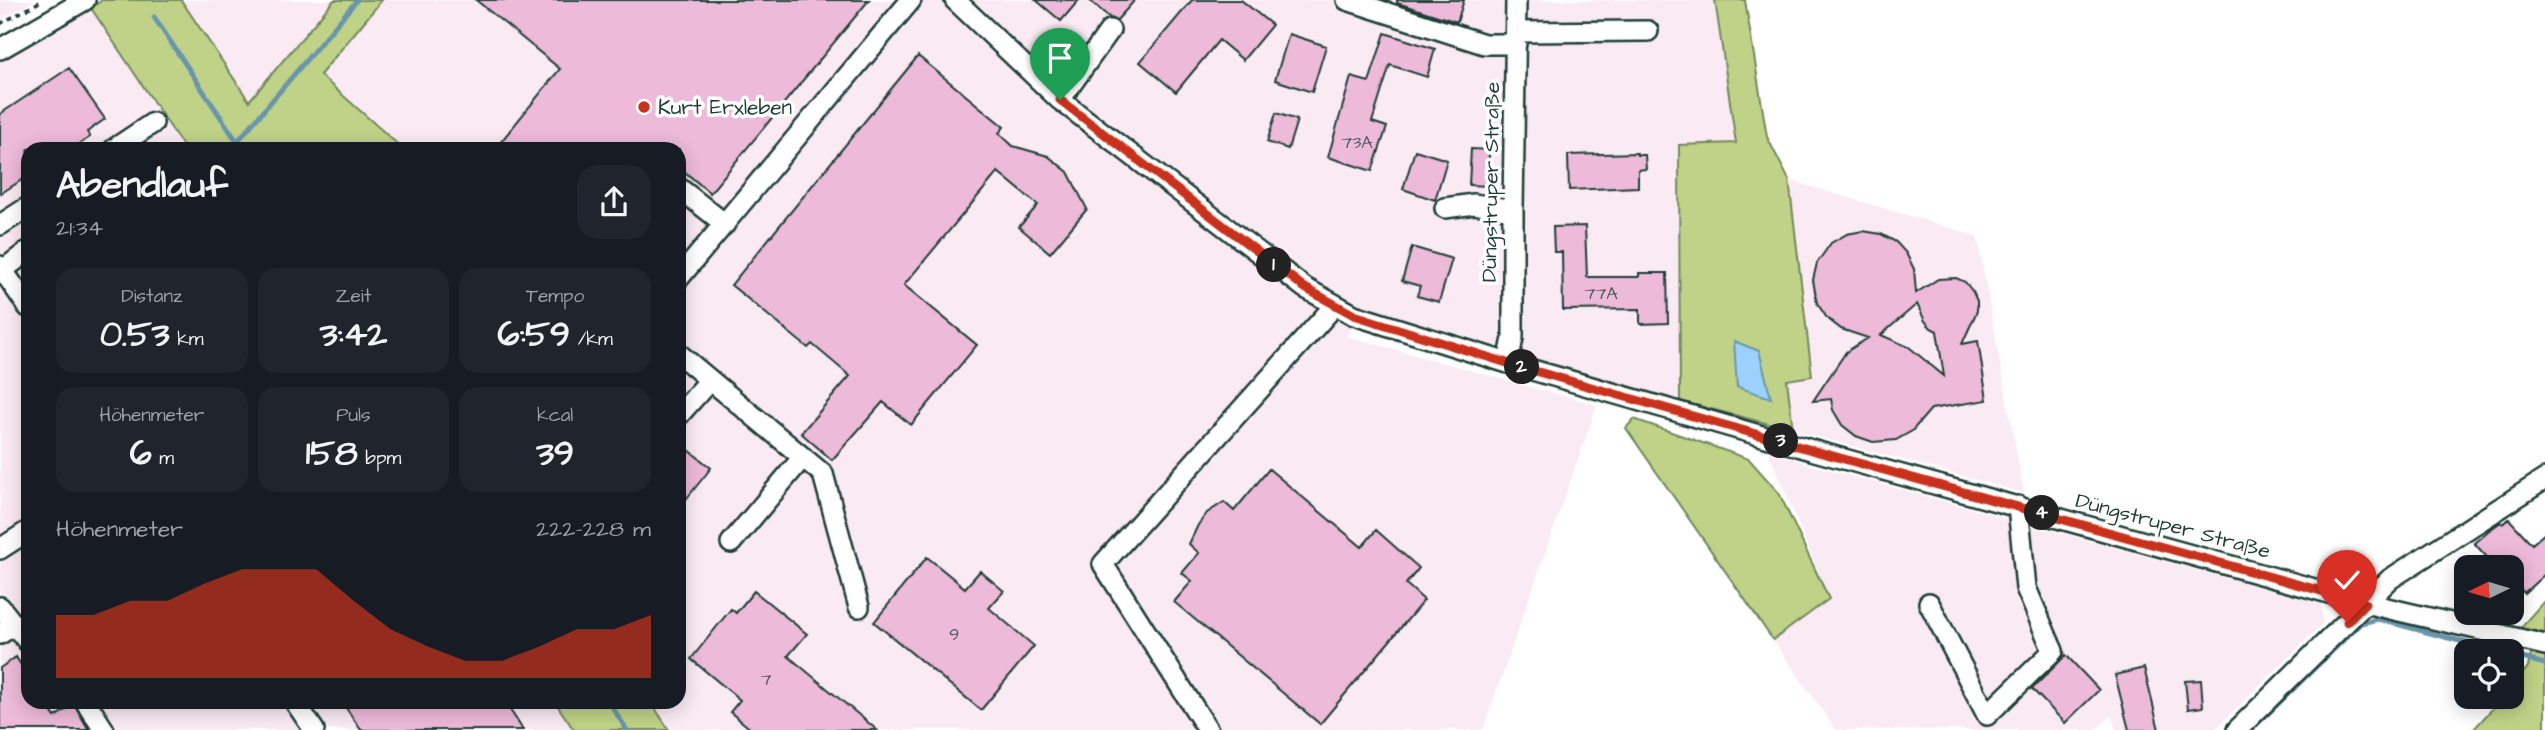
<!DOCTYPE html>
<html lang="de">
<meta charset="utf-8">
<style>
:root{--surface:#171b24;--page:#20242c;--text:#f1f3f6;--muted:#9ea1a6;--accent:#c8321e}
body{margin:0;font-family:"Architects Daughter",sans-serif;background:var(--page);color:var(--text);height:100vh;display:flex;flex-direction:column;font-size:26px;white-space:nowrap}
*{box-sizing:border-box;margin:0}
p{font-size:23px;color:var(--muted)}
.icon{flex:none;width:38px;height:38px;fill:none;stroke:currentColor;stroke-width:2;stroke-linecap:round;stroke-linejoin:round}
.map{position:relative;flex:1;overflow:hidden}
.details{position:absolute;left:21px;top:142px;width:665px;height:567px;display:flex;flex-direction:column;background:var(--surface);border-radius:21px;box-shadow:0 4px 18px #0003}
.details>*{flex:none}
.needle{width:46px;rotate:265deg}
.controls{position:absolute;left:2454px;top:555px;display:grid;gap:14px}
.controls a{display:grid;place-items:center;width:70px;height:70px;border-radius:14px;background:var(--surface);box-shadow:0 4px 18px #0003;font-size:35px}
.pin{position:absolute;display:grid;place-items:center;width:60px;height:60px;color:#fff;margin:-72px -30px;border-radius:50% 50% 50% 0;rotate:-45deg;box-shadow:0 0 7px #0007}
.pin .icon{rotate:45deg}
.km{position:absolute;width:35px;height:35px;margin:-18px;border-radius:50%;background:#222;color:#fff;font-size:19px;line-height:35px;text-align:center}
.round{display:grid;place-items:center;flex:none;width:74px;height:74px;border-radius:21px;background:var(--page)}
.summary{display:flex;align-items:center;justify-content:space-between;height:119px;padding:0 35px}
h1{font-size:38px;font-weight:700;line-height:52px}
.stats{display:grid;grid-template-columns:repeat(3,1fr);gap:10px;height:119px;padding:7px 35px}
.stats div{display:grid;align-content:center;border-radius:18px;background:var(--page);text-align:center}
.stats b{font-size:35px;font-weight:700}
.stats small{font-size:19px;font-weight:400}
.stats p{font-size:19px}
.chart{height:196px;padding:14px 35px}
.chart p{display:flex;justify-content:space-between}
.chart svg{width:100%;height:126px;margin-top:7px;fill:var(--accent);opacity:.7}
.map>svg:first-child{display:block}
</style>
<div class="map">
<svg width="2545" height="730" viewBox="0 0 2545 730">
<rect width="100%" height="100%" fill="#fff"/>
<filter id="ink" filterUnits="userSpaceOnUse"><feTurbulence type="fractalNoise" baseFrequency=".0143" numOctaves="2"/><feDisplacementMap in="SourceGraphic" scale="14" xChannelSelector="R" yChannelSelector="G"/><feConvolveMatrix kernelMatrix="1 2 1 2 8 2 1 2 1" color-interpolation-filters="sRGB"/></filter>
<g filter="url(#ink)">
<path fill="#faeaf4" d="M0,0H35L0,20Z
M181,0H334L248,101Z
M382,0H1715L1736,143L1679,145L1680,401L1365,310L1346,336L1597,405L1483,730H669L651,702H679V149H403L319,75Z
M91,8L185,149H28V702H555L574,730H0V59Z
M1789,180L1977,236L2024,493L1793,430L1787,379L1812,375Z
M1768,450L1811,465L2321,604L2323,623L2214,730H2116L2111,715L2095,730H1836L1773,640L1829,599Z"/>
<path fill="#c0d287" stroke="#70885e" stroke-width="2" d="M102,0H181L249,101L334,0H382L320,75L403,149H185L91,8Z
M1715,0H1745L1767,137L1789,180L1812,376L1787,380L1793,430L1680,401L1679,145L1736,143Z
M1634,419L1749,459L1779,493L1829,599L1773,640L1626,428Z
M2545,600V633L2520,628Z
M2532,649L2545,652V730H2473L2503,697L2511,696V687L2528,667Z
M555,702H651L669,730H574Z"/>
<path fill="#9cd1fb" stroke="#6a96ab" stroke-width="2" d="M1734,341L1759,351L1771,398L1737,387Z"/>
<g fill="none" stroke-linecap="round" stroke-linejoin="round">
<path stroke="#6a96ab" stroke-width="5" d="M154,17L242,149
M237,142L357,0
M2511,655L2545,664
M609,702L627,730
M2251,730L2361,623L2378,619L2497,651"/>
</g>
<path fill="#edbad9" stroke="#1f3d34" stroke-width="2" fill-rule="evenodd" d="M476,0H869L710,193L679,167V149H495L560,69Z
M1036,0H1079L1061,21Z
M1089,0H1135L1117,20L1110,18Z
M1192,0H1241L1272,25L1243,60L1219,40L1176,92L1140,62Z
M1397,0H1464L1457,22L1397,3Z
M1385,33L1435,49L1427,77L1390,65L1372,122L1387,127L1372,171L1328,157L1351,77L1369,82Z
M1289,34L1326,46L1312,92L1275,80Z
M918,56L1004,127L999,133L1013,146L1048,156L1068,172L1087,209L1050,253L1019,227L1038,205L998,172L904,285L977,345L911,425L883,402L832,460L801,433L850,376L812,344L808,348L731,285Z
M69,68L105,119L87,132L90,137L72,149H28V176L0,194V114Z
M1276,113L1297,120L1288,149L1267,142Z
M1471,149L1489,150L1488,186L1469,185Z
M1415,150L1447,160L1435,200L1403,189Z
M1637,153V155H1645L1646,169L1638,170V187L1569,190L1568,155Z
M1585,226L1587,277H1639V273H1667L1668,323L1640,324V309L1563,310L1562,252H1554L1553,227Z
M1863,231L1881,234L1896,242L1906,253L1914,269L1916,293L1938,279L1956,278L1965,282L1973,292L1977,301V311L1962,344L1978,341L1987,400L1931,409L1912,431L1896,440L1873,442L1856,436L1842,425L1833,410L1831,399L1813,401L1846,352L1868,338L1841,329L1827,318L1817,303L1813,280L1817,263L1831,243L1847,234ZM1917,304L1925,321L1931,328L1937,331L1944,376L1909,347L1881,335Z
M1412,247L1452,259L1439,302L1417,296L1420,286L1402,281Z
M679,442L711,468L679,508Z
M1269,469L1362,547L1376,530L1419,568L1406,584L1424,600L1320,724L1174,602L1192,581L1182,573L1199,553L1189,544L1198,525L1207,513L1224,502L1234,511Z
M2509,519L2532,544L2545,533V574L2524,593L2511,578V567H2496L2474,543L2488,531L2501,522L2503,524Z
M927,557L965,588L980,571L1004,591L989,608L1034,646L981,710L874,622Z
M754,591L807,634L788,656L877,730H752L730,712L740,700L691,659L731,609L736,613Z
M2066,655L2099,690L2065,723L2032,689Z
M16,657L28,676V702H45L55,717L74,704L89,730H0V668Z
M2144,668L2159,730H2129L2115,675Z
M2201,680L2203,707L2188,709L2185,681Z
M342,702H505L523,730H361Z"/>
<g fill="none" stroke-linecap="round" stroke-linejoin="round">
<g stroke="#1f3d34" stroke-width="24">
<path id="minor" d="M955,0L1060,100L1305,288L1354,315L1508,363L1815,451L2365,603L2545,645
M1347,0L1484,44H1516
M1516,32L1648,31
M0,49L85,0
M1060,100L1110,30
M114,149L153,123
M679,188L725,224
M1445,208L1474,204L1513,210
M0,225L28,207
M0,266L28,307
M3,270L28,251
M679,278L911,0
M679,354L823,474L859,607
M1508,363L1513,338V210L1516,0
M679,415L710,380
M731,543L803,457
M0,549L28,531
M1929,603L1987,715L2053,651L2026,588L2018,506
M0,607L28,642
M0,634L16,624
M86,702L104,730
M295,702L314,730
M1208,730L1103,564L1335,305
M2237,730L2390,579L2545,479"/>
</g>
<path stroke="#1f3d34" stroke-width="3.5" stroke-dasharray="5 5" stroke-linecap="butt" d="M0,24L43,0"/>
<use href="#minor" stroke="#fff" stroke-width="19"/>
</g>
</g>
<g fill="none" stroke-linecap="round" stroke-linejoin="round" filter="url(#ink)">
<g stroke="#fff" stroke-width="14">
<path id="route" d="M1060,100L1305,288L1354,315L1507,363L1815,451L2365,603L2347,622"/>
</g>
<use href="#route" stroke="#c8321e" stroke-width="9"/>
</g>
<circle fill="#c8321e" stroke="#fff" stroke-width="2.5" cx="644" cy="107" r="7"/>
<g text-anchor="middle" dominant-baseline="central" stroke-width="7" stroke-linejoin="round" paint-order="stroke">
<g font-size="18" fill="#525c5d">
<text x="1357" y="142">73A</text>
<text x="1601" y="293">77A</text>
<text x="954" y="634">9</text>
<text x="766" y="679">7</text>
</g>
<g font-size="21" fill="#1f3d34" stroke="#fff" text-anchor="start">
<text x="658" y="107">Kurt Erxleben</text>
</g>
<g font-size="21" fill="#1f3d34" stroke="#fff">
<text transform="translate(1491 182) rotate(-89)">Düngstruper Straße</text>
<text transform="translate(2173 526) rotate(15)">Düngstruper Straße</text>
</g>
</g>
</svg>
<div class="controls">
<a><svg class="needle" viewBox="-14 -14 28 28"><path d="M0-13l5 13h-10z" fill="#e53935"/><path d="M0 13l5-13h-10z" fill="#9ea1a6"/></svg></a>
<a><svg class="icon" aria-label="locate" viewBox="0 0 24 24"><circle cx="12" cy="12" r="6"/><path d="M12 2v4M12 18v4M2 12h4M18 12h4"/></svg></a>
</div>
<div class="pin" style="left:1060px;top:100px;background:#1e9e55"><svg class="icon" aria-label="arrive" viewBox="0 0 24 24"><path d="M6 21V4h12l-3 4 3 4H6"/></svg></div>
<div class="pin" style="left:2347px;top:622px;background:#d93025"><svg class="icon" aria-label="check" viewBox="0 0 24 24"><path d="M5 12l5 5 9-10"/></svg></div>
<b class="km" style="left:1274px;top:265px">1</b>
<b class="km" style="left:1522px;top:367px">2</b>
<b class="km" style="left:1781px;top:441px">3</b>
<b class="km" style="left:2042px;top:513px">4</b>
<section class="details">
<div class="summary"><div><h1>Abendlauf</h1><p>21:34</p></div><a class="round"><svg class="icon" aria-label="share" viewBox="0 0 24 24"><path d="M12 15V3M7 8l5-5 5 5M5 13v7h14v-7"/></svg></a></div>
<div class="stats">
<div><p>Distanz</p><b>0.53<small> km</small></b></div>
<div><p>Zeit</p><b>3:42</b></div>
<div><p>Tempo</p><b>6:59<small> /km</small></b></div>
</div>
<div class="stats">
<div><p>Höhenmeter</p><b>6<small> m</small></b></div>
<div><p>Puls</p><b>158<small> bpm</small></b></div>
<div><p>kcal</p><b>39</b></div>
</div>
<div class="chart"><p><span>Höhenmeter</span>222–228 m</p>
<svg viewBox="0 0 160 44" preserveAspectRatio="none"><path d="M0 44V22L10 22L20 17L30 17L40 11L50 6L60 6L70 6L80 17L90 27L100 33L110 38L120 38L130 33L140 27L150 27L160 22V44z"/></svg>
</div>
</section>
</div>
